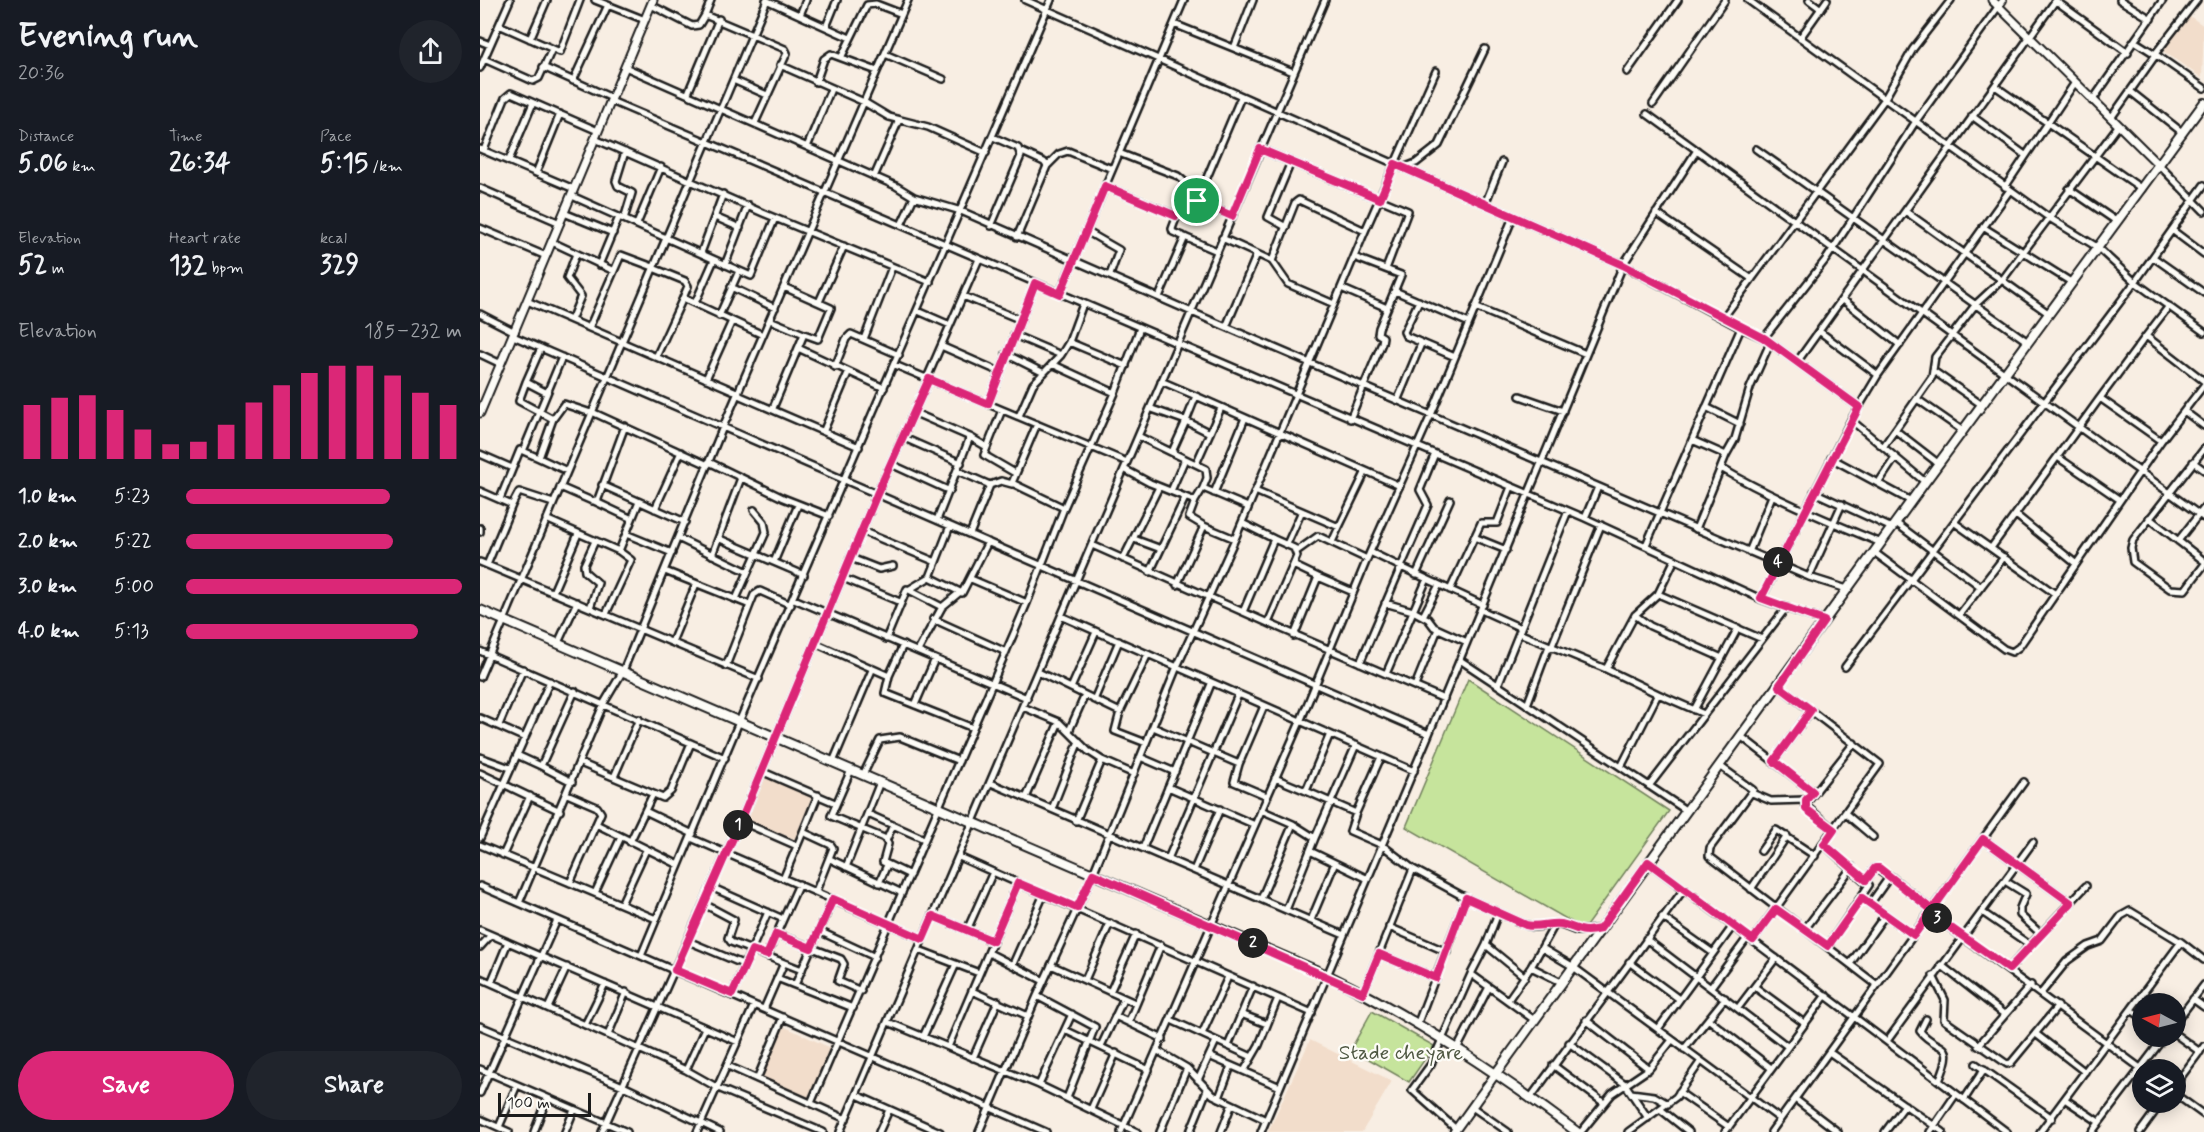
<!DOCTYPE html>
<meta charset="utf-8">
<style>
:root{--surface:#171b24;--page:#20242c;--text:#f1f3f6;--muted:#9ea1a6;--accent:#db2777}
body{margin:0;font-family:Mynerve,sans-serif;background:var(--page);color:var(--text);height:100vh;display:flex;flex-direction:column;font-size:22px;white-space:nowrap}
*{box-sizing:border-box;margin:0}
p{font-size:20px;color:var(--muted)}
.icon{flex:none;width:33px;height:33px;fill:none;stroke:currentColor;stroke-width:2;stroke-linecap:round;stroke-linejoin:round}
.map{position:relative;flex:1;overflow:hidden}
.drawer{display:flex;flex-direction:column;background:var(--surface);width:480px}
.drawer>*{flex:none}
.needle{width:39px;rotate:277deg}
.controls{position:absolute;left:1652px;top:993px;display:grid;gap:12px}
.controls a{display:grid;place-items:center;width:54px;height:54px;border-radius:50%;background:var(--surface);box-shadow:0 3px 15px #0003;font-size:30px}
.scale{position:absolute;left:18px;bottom:15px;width:93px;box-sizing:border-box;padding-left:6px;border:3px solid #1c1c1c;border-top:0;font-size:16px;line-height:21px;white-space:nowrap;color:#1c1c1c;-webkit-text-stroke:4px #fdfcf7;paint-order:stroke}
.pin{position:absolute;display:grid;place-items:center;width:51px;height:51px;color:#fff;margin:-26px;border:3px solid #fff;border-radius:50%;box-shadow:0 2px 6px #0007}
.km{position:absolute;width:30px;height:30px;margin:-15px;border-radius:50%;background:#222;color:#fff;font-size:16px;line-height:30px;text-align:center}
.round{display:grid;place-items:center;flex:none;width:63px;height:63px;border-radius:32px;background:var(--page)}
.summary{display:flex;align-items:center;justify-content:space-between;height:102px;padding:0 18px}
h1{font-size:33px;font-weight:800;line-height:45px}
.figures{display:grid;grid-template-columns:repeat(3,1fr);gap:9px;height:102px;padding:6px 18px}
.figures div{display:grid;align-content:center}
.figures b{font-size:26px;font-weight:800}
.figures small{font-size:16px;font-weight:400}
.figures p{font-size:16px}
.chart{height:168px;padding:12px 18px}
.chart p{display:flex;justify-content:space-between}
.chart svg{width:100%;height:108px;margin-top:6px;stroke:var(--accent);stroke-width:6}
.primary-button{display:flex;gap:12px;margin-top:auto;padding:12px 18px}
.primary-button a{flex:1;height:69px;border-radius:36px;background:var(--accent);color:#fff;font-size:24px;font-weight:800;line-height:69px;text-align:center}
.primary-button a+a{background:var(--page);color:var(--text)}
ul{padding:0 18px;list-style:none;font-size:20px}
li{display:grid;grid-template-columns:96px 72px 1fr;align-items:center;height:45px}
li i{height:15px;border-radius:8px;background:var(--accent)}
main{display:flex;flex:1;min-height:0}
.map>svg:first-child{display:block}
</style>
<main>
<section class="drawer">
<div class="summary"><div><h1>Evening run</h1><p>20:36</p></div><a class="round"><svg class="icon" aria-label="share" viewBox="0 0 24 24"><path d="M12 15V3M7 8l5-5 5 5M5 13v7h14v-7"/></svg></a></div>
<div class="figures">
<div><p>Distance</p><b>5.06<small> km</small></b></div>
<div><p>Time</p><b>26:34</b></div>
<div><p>Pace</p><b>5:15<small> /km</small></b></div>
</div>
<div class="figures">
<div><p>Elevation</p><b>52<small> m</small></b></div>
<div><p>Heart rate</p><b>132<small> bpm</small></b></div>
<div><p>kcal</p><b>329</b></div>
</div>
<div class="chart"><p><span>Elevation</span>185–232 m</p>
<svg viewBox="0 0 160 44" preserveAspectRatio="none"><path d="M5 44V22M15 44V19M25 44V18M35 44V24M45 44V32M55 44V38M65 44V37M75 44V30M85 44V21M95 44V14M105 44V9M115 44V6M125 44V6M135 44V10M145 44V17M155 44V22"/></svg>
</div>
<ul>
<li><b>1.0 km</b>5:23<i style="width:74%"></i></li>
<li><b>2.0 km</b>5:22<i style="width:75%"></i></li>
<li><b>3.0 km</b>5:00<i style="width:100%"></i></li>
<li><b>4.0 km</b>5:13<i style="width:84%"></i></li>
</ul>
<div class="primary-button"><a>Save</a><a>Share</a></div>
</section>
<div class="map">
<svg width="1724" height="1132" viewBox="0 0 1724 1132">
<rect width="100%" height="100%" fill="#f8eee3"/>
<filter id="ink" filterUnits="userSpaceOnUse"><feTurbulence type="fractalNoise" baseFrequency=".0167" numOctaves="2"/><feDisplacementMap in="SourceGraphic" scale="12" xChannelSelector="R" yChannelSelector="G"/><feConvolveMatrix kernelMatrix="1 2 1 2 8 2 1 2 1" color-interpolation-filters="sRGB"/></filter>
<g filter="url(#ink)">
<path fill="#f2ddcb" d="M1708,15L1724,26L1722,78L1683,51Z
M283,774L333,794L315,839L265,819Z
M303,1026L353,1049L330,1099L281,1077Z
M830,1040L912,1081L882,1132H788Z"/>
<path fill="#c6e49c" stroke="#71805c" stroke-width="1.5" d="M988,679L1189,811L1104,929L926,827Z
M892,1011L954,1046L929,1082L871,1049Z"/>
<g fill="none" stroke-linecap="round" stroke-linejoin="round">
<g stroke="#1c1c1c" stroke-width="10">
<path id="minor" d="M115,0L165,20
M231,0L225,15L305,49L307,53L275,123
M286,0L370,38
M545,0L1143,265L1261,328L1166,545
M1268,0L1568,217L1617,247L1655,282L1724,332
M1329,0L1341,9
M1640,0L1671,19
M1717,0L1675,54L1724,88
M1576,1L1648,53
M171,5L212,26L219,25L225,15
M320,15L326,0
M694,24L813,72
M19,25L80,52L100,0
M346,27L357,0
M1320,38L1347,0
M50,39L67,0
M0,41L10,45
M754,48L773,0
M405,54L463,79
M362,56L387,5L396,4L422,14
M4,59L53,81L59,78L72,49
M300,65L384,102L409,117L448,127L506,153
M63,67L132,98
M145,67L416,186L434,197L421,225
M0,68L30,0
M1147,72L1198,0
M253,80L287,95
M93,81L128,5
M336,82L344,59L351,54L397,71
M1515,86L1662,189
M1650,91L1703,133
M208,93L239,19
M131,101L1105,518L1281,599L1344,621
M1612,101L1683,0
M1173,104L1245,0
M1167,114L1724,518
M1492,116L1545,155
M1631,118L1675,56V54L1656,42
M115,139L283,213L450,282
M327,147L351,89
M0,149L94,189
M780,149L928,211L906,269
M1276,149L1548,342
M4,150L25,98L31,93L118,131
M639,153L698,176L707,184L717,201L752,216
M29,160L53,103
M567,166L579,154L588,151L632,169
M1680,166L1724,211
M923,168L936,163L959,145L1005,49
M56,173L80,114
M394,177L419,120
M625,186L697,216
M1525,187L1594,84
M0,188L80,223
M1589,189L1636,221
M92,196L271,276L295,218
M434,197L481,211L746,327L777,254L742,238
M1005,204L1022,162
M1425,211L1568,313
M84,213L133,233
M1176,213L1272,279
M235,217L260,228
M144,219L152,193L138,186L136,181L145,152
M157,224L181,167
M511,226L541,156L538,148L513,137
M806,227L788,217L811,162
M1503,227L1591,282
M0,228L66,256
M1692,230L1724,254
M606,231L639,250L630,275
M537,237L567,166L564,162L540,151
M72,242L134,271
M737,251L693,232L692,229C697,215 701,202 717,201L761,97
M221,253L243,194
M777,254L792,261L815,203L819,200L885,231
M1673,257L1724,293
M792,261L808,284L854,304
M119,265L139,217
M245,265L268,205
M173,268L205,281L208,286L203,298
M251,287L295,308
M304,287L351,308L338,339L324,334
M861,288L907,308
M915,291L989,323
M580,293L704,0
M483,296L541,320
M679,297L705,237
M1362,299L1420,345
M47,301L259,393
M939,301L924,332L926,336L975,357
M339,302L364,246
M215,303L234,260
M1689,306L1666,336L1724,381
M995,307L1106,354
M438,311L470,325
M0,314L35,332
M239,316L259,271
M1243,318L1404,100L1433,49L1471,0
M91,320L101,296L87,278L96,254
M290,320L324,334L293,408
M746,327L1329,577L1367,589
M109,328L141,255L173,267
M1261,328L1284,338L1379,407
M1339,331L1398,375
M534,335L581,355
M33,336L949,734
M1284,338L1347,258L1436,121L1523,0
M384,339L412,267
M589,342L646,366
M461,346L520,372
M318,348L404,388
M0,354L21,364
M526,354L564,373
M176,357L203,298L283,335
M1317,362L1576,0
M572,364L635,393
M415,365L647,462
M355,367L366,339L371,334L419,355
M1455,372L1502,405
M447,378L499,259
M226,379L252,321
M681,381L716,396L706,421L730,433
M46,382L61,348
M67,393L46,382L39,401L73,419
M258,395L379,447
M716,396L886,471L859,527L775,491
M1040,396L1083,411
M1620,398L1666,336
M918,399L941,344
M1437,399L1483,431
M508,404L555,283
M1226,407L1260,424
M672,409L706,421L692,452
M522,410L504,455L535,473
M1704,411L1724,426
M112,412L228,465
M435,413L490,437L457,520
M539,416L553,384L581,355L589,342L603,304
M870,419L902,343L903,337L898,334L899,328L921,275L874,257
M557,424L532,483L584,508
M344,430L368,373
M1415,430L1459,464
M422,437L481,463
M490,437L507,447
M660,437L726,469L727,478L723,488
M1212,440L1246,455
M1403,447L1452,377L1455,357L1496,304L1523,279L1638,126
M1724,449L1653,540L1651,548L1653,562L1690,589L1705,590L1724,565
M43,451L59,458
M0,454L32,468
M1351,458L1431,501
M1579,458L1640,500
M229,462L303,498L349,516
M1713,462L1724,470
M411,464L470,491
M716,464L741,408
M1241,468C1292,498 1346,520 1401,543
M644,469L670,483L715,501L723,488L768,507
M87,471L59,458L73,419L84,404L111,413
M478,471L510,485
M886,471L920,486
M1399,482L1415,458
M1445,482L1371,420L1398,375L1530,190
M122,485L205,522
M80,487L112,501L118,499L145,426
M0,491L32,505L39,492L73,503
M691,491L705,459
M1334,492L1412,528
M734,493L765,418
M20,499L40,450L43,451L82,357
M114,501L152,519
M175,509L201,452
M1536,515L1595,563
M1105,518L1118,487
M1669,518L1724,561
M66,519L139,551
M762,523L794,539L763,612
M1416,523L1501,587
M1475,523L1574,593
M724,526L755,539
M0,528V532
M1216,529L1246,455L1255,439L1270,388L1290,343
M382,531L456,562
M146,534L192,553
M490,534L510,485L521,481L532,484
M994,537L1026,550
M198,538L268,572
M240,539L324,575
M654,539L681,549
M794,539L814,548L817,556L788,623L964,699
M1698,541L1724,508
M852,542L859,527
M807,544L822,511
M612,545L788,623
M1511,548L1620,398L1681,441
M817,551L838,536L887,559
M890,552L921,567L948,505L940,490L954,456
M1269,552L1292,496
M1394,552L1524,649L1532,652L1539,647L1681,441L1724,385
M232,555L261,478
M371,558L399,569L413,566
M643,559L679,487
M0,562L279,679
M294,562L318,505
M7,565L32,505
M813,565L838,577L814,636
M185,571L270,605L246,666
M670,572L705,498
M936,575L970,500
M450,577L482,593L508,542
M838,577L873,592
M1329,577L1362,504
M363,578L420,602
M491,579L547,603
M697,585L724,526L709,517L715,501
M430,589L450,577L470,526
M970,590L1001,523H1017L1031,487
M73,592L98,534
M1178,594L1282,639
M256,599L286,532L284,522L274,510
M314,599L547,698
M1281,599L1371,420
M905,603L933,611L948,619L954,627L987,642
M270,605L274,595L280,591L311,605
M110,608L118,583L105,572L104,565L115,541
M1001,610L1041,628
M126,614L151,560L139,551L159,502
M1155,615L1170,626L1242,658
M1479,615L1524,557
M581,616L934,771
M943,616L959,585
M453,619L526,652
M1039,633L1126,669L1155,615L1178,594L1195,559
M406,639L427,589L462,607
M192,642L216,584
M78,643L97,602
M335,643L409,676L423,645
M1071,648L1121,525
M0,651L245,758
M438,651L462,607L479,593
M980,660L1207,811
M880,663L921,567L1003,605
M1365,667L1655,282L1724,185
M1126,669L1178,694
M558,672L640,712L668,654
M906,674L947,579
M409,676L405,693L493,728
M0,677L287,0
M1018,685L1088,511
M935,686L958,629
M591,688L616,632
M614,700L639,641
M435,705L455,659
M1047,705L1069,646
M543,707L579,722L608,751L622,760
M1214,710L1258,628
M640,712L635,731L666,743
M0,718L45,738
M19,725L43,669
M673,727L759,764L784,706
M589,731L605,695
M1262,737L1333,792
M37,755L61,766L95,691
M0,757L30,768
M660,757L695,772
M1294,761L1331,710
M353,762L392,670
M100,763L183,798L191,791L211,743
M759,764L754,782L787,796
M61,766L92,782
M1240,766L1273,790L1230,848L1229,856L1397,985
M1141,767L1178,694L1224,714
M371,770L351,816L404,838L408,844L403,862L430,875
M281,771L355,803
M0,773L80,811
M383,775L400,740L420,737L479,761
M134,777L159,719
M795,778L826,791L850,734
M511,783L864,935
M1169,786L1306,608
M688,787L775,825
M826,791L876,813L901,757
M1272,793L1291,801L1326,800
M87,794L117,807L121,813L90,883
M546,798L579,722
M572,809L599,741
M165,811L213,834
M876,813L870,831L902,845L933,869L986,898L1046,925L1055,927L1079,924L1097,931L1120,929
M388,814L444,839
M1366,814L1393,837
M260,821L317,846
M596,821L622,760L654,774
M116,824L199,865
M1354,830L1325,805L1374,743
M323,832L338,795
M0,838L70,681
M211,838L443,939
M835,838L876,745
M406,841L413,825
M150,842L173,794
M1553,842L1537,864L1591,903
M1344,844L1389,885L1348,946
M0,845L176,919
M663,848L731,684
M830,851L888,879
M1281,851L1296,830L1335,856
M23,855L50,796
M479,857L832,1013
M350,859L422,893
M688,859L758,695
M1168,862L1527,1132
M366,867L400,782
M714,870L740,809
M304,877L323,832L351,845L353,848L336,891
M1386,880L1395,868L1408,877
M1525,881L1546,894L1540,908V915L1561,934L1550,945
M399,883L407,865
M0,886L566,1132
M231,887L303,919
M1271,889L1307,836
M115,893L141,837
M781,899L813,824L781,810
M39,903L124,703L143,671L243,427L428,0
M1389,903L1434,935
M141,904L166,850
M224,904L254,920L248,938L251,942L322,970
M1390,904L1410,876L1452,910
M806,910L835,838L813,824
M1502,912L1550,945L1529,969
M1450,913L1663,1070
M453,916L513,941
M1182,917L1233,953
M831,920L855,863
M909,927L967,952
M1325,929L1372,867
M0,930L258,1042
M487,930L513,872
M339,931L395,957
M296,934L361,959L364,964L358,981L381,991
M1561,934L1606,886
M1166,939L1307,1046
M1273,940L1400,764L1299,686
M208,941L265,965
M1006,945L1018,913
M0,947L11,935
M1062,948L1092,966L1300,1119
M439,950L499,973
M509,953L564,981
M899,954L956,978
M287,955L319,884
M161,956L259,722L571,0
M1149,962L1199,999
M533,964L564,894
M1370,964L1405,915
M571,965L655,1003
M1461,965L1525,1015
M1051,967L1081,982
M1453,976L1465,1000L1464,1020L1527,1064L1531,1063L1578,1006
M1045,977L1006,945L991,974L1053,1019
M0,978L206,1070L238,1088L343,1132
M297,978L373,1008
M605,980L630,923
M11,983L28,942
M315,985L353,899
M1231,987L1268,937
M1275,987L1324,1023
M492,991L548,1016
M630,992L656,934
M1562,992L1587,961L1608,946L1622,941L1641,916L1650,911L1701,942
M883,993L933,869
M252,994L288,912
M557,996L615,1027L587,1098
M1713,999L1724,1007
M1028,1000L1051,967L1075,924
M68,1008L87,967
M1258,1008L1296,958
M284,1009L304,963
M1651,1010L1662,1017
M761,1014L787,1024
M635,1016L683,1039
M1228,1019L1291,1068
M1446,1019L1440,1031C1458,1054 1478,1037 1459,1081
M691,1020L772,1057
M1106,1020L1169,1069
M649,1021L681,945
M408,1022L559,1085L657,1132
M1695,1023L1724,985
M105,1025L125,984
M937,1025L986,898
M0,1026L143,1086L240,1132
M1178,1029L1253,926
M585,1030L669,1070
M722,1034L748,977
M1556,1034L1605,1072
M1695,1034L1720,1052
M128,1035L146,992
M443,1037L476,964
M1407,1041L1537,864L1503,839
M1089,1043L1145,1084L1168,1118
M621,1046L644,998
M748,1046L773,986
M1498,1046L1551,985
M468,1047L538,883
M977,1049L1009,987
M1204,1049L1245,998
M678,1051L707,1068L733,1095L786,1120
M1349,1052L1463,1132
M729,1056L800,1087
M493,1058L518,1001
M1496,1064L1572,1118
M1073,1065L1124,1103
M248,1066L366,1119
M0,1069L147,1132
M206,1070L225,1028
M764,1071L779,1045L798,998
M277,1079L303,1017
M718,1080L736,1041
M559,1085L592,1014
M1695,1085L1724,1046
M1199,1092L1249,1127
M0,1093L77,920
M1151,1093L1174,1096L1188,1104
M1695,1094L1724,1115
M377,1095L460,1132
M1051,1097L1204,889
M739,1098L751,1066
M1315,1099L1358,1132
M1484,1100L1504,1069
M1586,1100L1619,1122
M331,1103L547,603L584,508L635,393L660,328
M992,1107L1028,1132
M611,1109L636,1053
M1180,1109L1209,1132
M0,1119L29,1132
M19,1127L37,1085
M976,1129L932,1090L951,1064L991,974
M54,1132L67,1098
M85,1132L94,1110
M122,1132L265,811L397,494L449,379
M217,1132L274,1005
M360,1132L845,0
M399,1132L409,1110
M499,1132L557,996L613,874L696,669L755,539L885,231L956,71
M641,1132L820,722L890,552L951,415L1033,217
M680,1132L707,1068
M710,1132L727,1090
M741,1132L752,1104
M781,1132L949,734L1143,265L1217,150
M1101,1132L1132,1094L1169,1069L1192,1040
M1148,1132L1196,1097L1221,1061
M1245,1132L1346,995
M1291,1132L1544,782
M1405,1132L1425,1105
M1450,1132L1476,1094
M1560,1132L1701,942L1724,960
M1612,1132L1685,1036
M1660,1132L1682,1102"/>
</g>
<g stroke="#1c1c1c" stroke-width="11">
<path id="tertiary" d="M1512,0L1680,166
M0,413L173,0
M974,1132L1017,1072"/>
</g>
<g stroke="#1c1c1c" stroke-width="12">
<path id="secondary" d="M0,610L847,975C936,1018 1018,1073 1097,1132
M1017,1072L1445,482L1724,103"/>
</g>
<use href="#minor" stroke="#fdfcf7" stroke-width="5"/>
<use href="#tertiary" stroke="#fdfcf7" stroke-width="7"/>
<use href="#secondary" stroke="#fdfcf7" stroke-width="8"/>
</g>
</g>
<g fill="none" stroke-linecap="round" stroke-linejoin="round" filter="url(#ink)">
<g stroke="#fff" stroke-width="12">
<path id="route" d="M780,149L900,199L915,164L1143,265L1284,338L1379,407L1281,598L1344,621L1299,686L1331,710L1294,761L1333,792L1326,800V809L1354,830L1344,844L1386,880L1395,868H1399L1452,910L1503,839L1591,903L1529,969L1450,913L1434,935L1382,898L1348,946L1296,909L1273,940L1168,862L1120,929C1099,934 1099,928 1081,924C1070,922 1058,928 1046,925L986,898L956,978L899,954L883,993L613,874L597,908L538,883L513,941L453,916L443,939L353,899L331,948L296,934L287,955L272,950L252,994L195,970L265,811L397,494L449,379L508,404L555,283L580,294L625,186L696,216L709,202L717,201L752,216Z"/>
</g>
<use href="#route" stroke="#db2777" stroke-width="8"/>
</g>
<g text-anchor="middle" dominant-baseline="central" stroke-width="4.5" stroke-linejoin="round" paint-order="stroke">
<g font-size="21" fill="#4f5842" stroke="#fdfcf7">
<text x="921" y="1053">Stade cheyare</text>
</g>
</g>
</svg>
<div class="controls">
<a><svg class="needle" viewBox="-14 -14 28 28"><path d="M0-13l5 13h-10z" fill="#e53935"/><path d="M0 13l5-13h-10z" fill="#9ea1a6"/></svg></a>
<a><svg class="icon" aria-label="layers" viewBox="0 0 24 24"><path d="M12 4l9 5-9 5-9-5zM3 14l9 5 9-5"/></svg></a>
</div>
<div class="scale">100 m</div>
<div class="pin" style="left:717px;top:201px;background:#1e9e55"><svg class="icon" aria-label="arrive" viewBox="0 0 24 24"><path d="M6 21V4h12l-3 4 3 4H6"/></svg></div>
<b class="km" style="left:258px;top:825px">1</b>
<b class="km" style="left:773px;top:943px">2</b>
<b class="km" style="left:1457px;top:918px">3</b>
<b class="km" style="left:1298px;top:562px">4</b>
</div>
</main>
